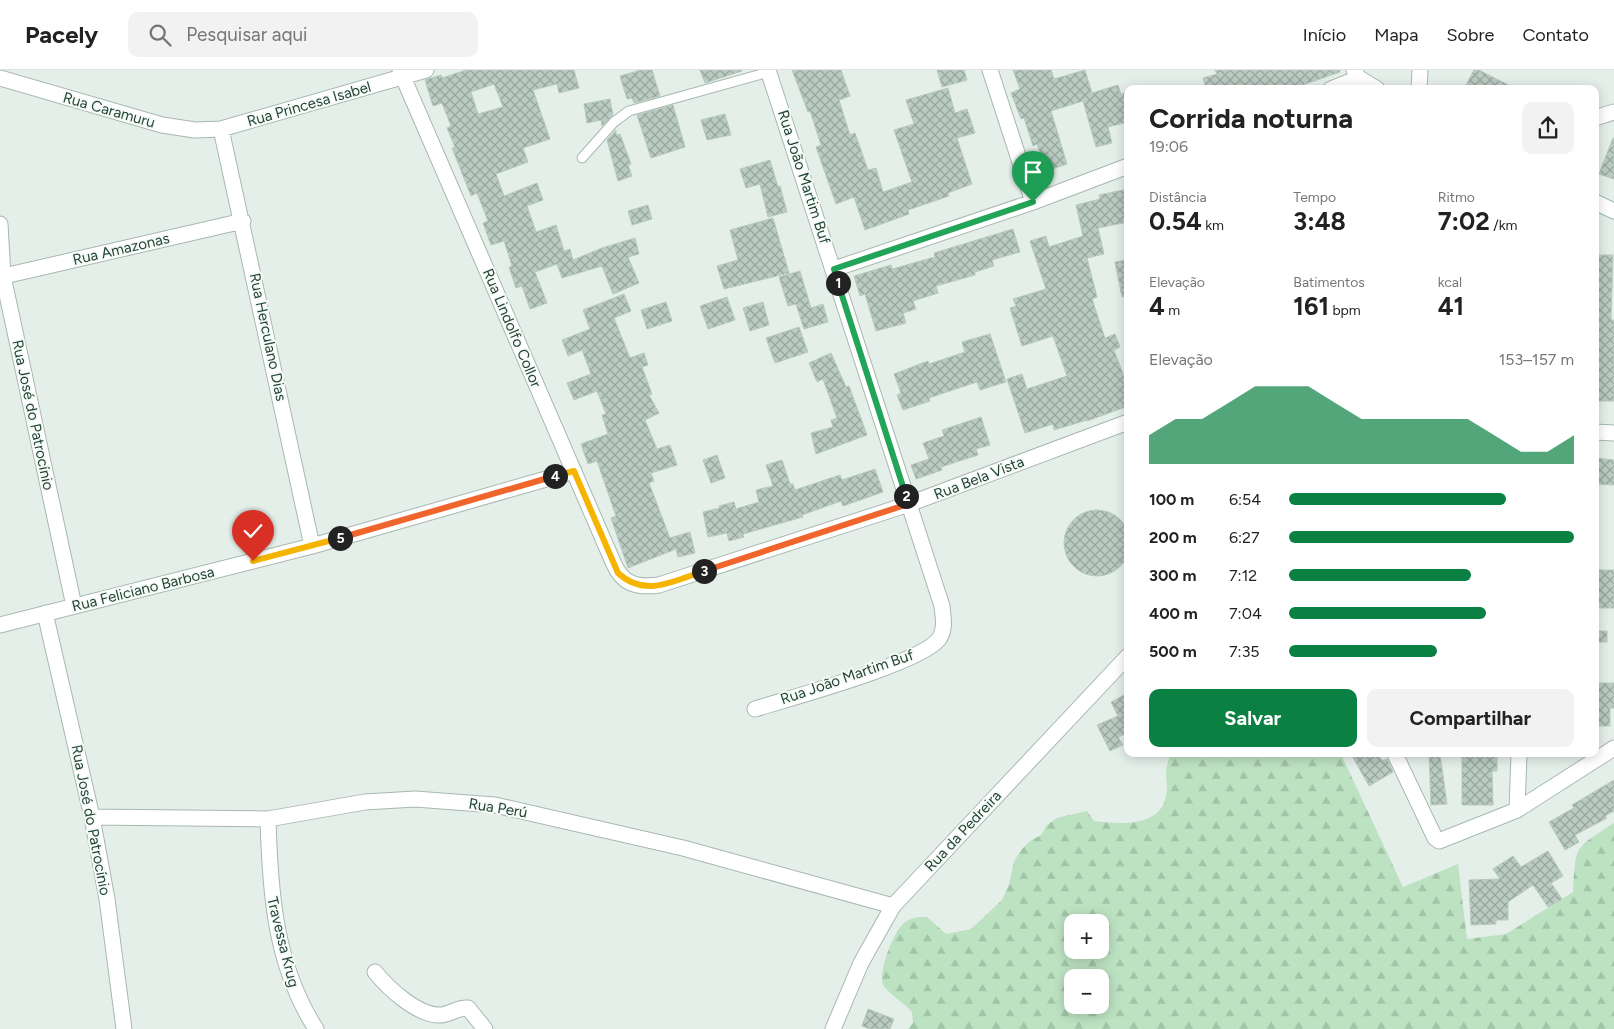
<!DOCTYPE html>
<html lang="pt">
<meta charset="utf-8">
<style>
:root{--surface:#fff;--page:#f2f2f2;--text:#222;--muted:#767676;--line:#e0e0e0;--accent:#0b8043}
body{margin:0;font-family:Figtree,sans-serif;background:var(--page);color:var(--text);height:100vh;display:flex;flex-direction:column;font-size:19px;white-space:nowrap}
*{box-sizing:border-box;margin:0}
p{font-size:16px;color:var(--muted)}
.icon{flex:none;width:28px;height:28px;fill:none;stroke:currentColor;stroke-width:2;stroke-linecap:round;stroke-linejoin:round}
.map{position:relative;flex:1;overflow:hidden}
.side{position:absolute;left:1124px;top:15px;width:475px;height:672px;display:flex;flex-direction:column;background:var(--surface);border-radius:10px;box-shadow:0 2px 12px #0003}
.side>*{flex:none}
.tools{position:absolute;left:1064px;top:844px;display:grid;gap:10px}
.tools a{display:grid;place-items:center;width:45px;height:45px;border-radius:10px;background:var(--surface);box-shadow:0 2px 12px #0003;font-size:25px}
.pin{position:absolute;display:grid;place-items:center;width:42px;height:42px;color:#fff;margin:-51px -21px;border-radius:50% 50% 50% 0;rotate:-45deg;box-shadow:0 0 5px #0007}
.pin .icon{rotate:45deg}
.km{position:absolute;width:25px;height:25px;margin:-12px;border-radius:50%;background:#222;color:#fff;font-size:14px;line-height:25px;text-align:center}
.round{display:grid;place-items:center;flex:none;width:52px;height:52px;border-radius:10px;background:var(--page)}
.head{display:flex;align-items:center;justify-content:space-between;height:85px;padding:0 25px}
h1{font-size:28px;font-weight:700;line-height:38px}
.metrics{display:grid;grid-template-columns:repeat(3,1fr);gap:8px;height:85px;padding:5px 25px}
.metrics div{display:grid;align-content:center}
.metrics b{font-size:25px;font-weight:700}
.metrics small{font-size:14px;font-weight:400}
.metrics p{font-size:14px}
.chart{height:140px;padding:10px 25px}
.chart p{display:flex;justify-content:space-between}
.chart svg{width:100%;height:90px;margin-top:5px;fill:var(--accent);opacity:.7}
.cta{display:flex;gap:10px;margin-top:auto;padding:10px 25px}
.cta a{flex:1;height:58px;border-radius:10px;background:var(--accent);color:#fff;font-size:20px;font-weight:700;line-height:58px;text-align:center}
.cta a+a{background:var(--page);color:var(--text)}
ul{padding:0 25px;list-style:none;font-size:16px}
li{display:grid;grid-template-columns:80px 60px 1fr;align-items:center;height:38px}
li i{height:12px;border-radius:6px;background:var(--accent)}
header{display:flex;align-items:center;gap:30px;box-sizing:border-box;height:70px;padding:0 25px;background:var(--surface);border-bottom:1px solid var(--line)}
header strong{font-size:24px}
nav{display:flex;gap:28px;margin-inline-start:auto;font-size:18px}
.search{width:350px;height:45px;background:var(--page);display:flex;align-items:center;gap:12px;box-sizing:border-box;padding:0 18px;border-radius:10px;color:var(--muted);font-size:19px}
.map>svg:first-child{display:block}
</style>
<header>
<strong>Pacely</strong>
<div class="search"><svg class="icon" aria-label="search" viewBox="0 0 24 24"><circle cx="10" cy="10" r="6"/><path d="M15 15l6 6"/></svg>Pesquisar aqui</div>
<nav><a>Início</a><a>Mapa</a><a>Sobre</a><a>Contato</a></nav>
</header>
<div class="map">
<svg width="1614" height="959" viewBox="0 0 1614 959">
<defs>
<pattern id="forest-firs" width="22" height="20" patternUnits="userSpaceOnUse" patternTransform="scale(1.25)"><rect width="22" height="20" fill="#bde2c2"/><path d="M5 1l3.5 6h-7zM16 11l3.5 6h-7z" fill="#a2c3a7"/></pattern>
<pattern id="building-cross-hatch" width="8" height="8" patternUnits="userSpaceOnUse" patternTransform="scale(1.25)"><rect width="8" height="8" fill="#bacbc2"/><path d="M0 0l8 8M0 8l8-8" fill="none" stroke="#97a69e"/></pattern>
</defs>
<rect width="100%" height="100%" fill="#e5efea"/>
<path fill="url(#forest-firs)" fill-rule="evenodd" d="M1170,684H1341L1403,817L1458,794L1467,869L1506,864L1573,822C1576,774 1574,779 1614,753V959H908L913,953L912,942C905,934 886,921 883,915C878,902 893,862 904,853C912,847 918,847 927,847L946,864L971,859L1002,830L1009,815L1014,791L1022,779L1030,771L1041,765L1047,755L1057,748L1087,741L1094,751C1119,754 1160,758 1166,726C1168,718 1166,710 1166,703C1166,696 1169,690 1170,684ZM1072,852H1100V880H1072ZM1072,908H1100V935H1072Z"/>
<path fill="url(#building-cross-hatch)" stroke="#b7cac0" fill-rule="evenodd" d="M466,0H574L579,18L559,23L557,14L533,20L550,69L523,78L528,92L496,104L504,126L537,113L543,130L527,136L536,162L556,155L564,181L570,179L573,190L602,178L635,168L639,184L628,187L639,213L613,224L602,196L562,208L557,194L535,202L547,233L530,239L522,216L516,218L509,197L512,196L504,171L491,175L483,153L488,151L477,123L471,126L452,78L455,77L447,58L451,56L442,33L433,36L425,10L441,5L442,8ZM494,14L503,37L478,44L471,22Z
M641,0H652L660,26L634,33L632,28L627,29L620,6Z
M700,0H741L742,1L705,13Z
M792,0H841L850,26L839,30L850,65L855,63L868,100L876,98L883,122L912,112L894,60L914,54L906,30L948,18L955,43L967,39L975,63L957,68L972,114L948,123L949,126L908,140L909,144L865,160L854,127L836,134L816,77L821,75L810,41L808,42Z
M937,0H964L967,10L942,17Z
M1013,0H1051L1054,9L1085,0L1092,23L1118,15L1121,24L1128,22V52L1108,57L1112,73L1096,77L1083,31L1051,41L1067,94L1046,101L1037,74L1033,76L1024,48L1021,49L1011,23L1020,19Z
M1215,0H1340V2L1291,19H1206L1203,8L1217,4Z
M1474,0H1479L1516,19H1464Z
M610,29L613,45L602,56L601,50L587,53L584,34Z
M673,35L685,77L651,88L637,45Z
M725,44L731,65L707,70L701,50Z
M616,60V65L620,64L631,94L628,95L632,106L618,111L607,70Z
M1613,68H1614V109L1599,104Z
M770,90L778,117L780,116L787,142L768,147L760,114L746,118L740,99Z
M1128,119V152L1098,158L1104,184L1087,188L1097,227L1092,229L1105,268L1115,264L1120,277L1114,280L1128,317V336L1087,351V350L1054,360L1053,354L1025,363L1007,309L1022,304L1027,319L1067,306L1053,266L1022,276L1010,238L1016,236L1013,229L1046,219L1030,171L1046,166L1049,177L1083,166L1076,135L1100,129L1099,125Z
M648,135L652,149L632,155L628,141Z
M773,148L789,203L724,219L717,196L738,190L730,160Z
M1013,159L1020,182L992,190L994,196L975,202V205L936,216L938,223L913,231L916,239L903,243L906,253L876,261L865,224L860,226L854,206L891,195L892,199L935,187L934,183Z
M1595,185H1613L1611,250H1614V331H1595L1599,264H1595Z
M1126,190L1128,226L1122,227L1115,192Z
M800,201L811,238L823,234L828,252L804,259L796,234L788,236L779,207Z
M624,224L631,241L614,248L630,288L644,283L648,295L642,297L652,324L649,325L659,343L645,350L657,379L670,375L677,395L651,403L654,411L649,413L670,468L690,462L695,483L678,487L676,479L628,498L611,448L616,446L597,391L588,394L581,374L608,364L602,345L606,344L597,321L574,330L567,313L591,304L582,280L568,286L562,270L590,259L583,240Z
M727,227L735,250L708,259L700,236Z
M666,232L672,251L647,259L641,240Z
M763,232L769,255L750,261L743,238Z
M799,257L808,282L775,293L766,268Z
M990,264L1006,312L980,320L977,312L929,328L930,331L903,340L897,325L901,323L894,304L928,291L929,294L965,282L962,272Z
M831,283L846,317L849,316L867,365L816,384L811,363L833,357L831,350L837,348L823,309L817,312L809,293Z
M981,347L990,375L976,379L978,385L941,397L942,400L916,409L911,395L929,389L923,373L944,366L942,360Z
M717,385L725,408L711,413L703,390Z
M1595,388L1614,390V415L1595,414Z
M782,390L790,414H793L795,420L840,405L842,410L875,399L883,422L843,436L841,431L802,445L803,447L743,464L744,467L729,471L727,463L708,467L703,442L720,438L719,436L734,432L736,439L759,432L756,420L773,416L766,395Z
M1064 473a33 33 0 1 1 66 0a33 33 0 1 1-66 0Z
M1595,500H1614V538H1595Z
M1595,561H1607V572H1595Z
M1595,613H1614V638H1610V656H1595Z
M1128,623V663L1118,667L1123,675L1110,681L1097,655L1118,646L1111,632Z
M1351,684H1378L1382,691L1387,689L1393,702L1369,716Z
M1429,684H1440L1447,734L1431,735Z
M1462,684H1497V701H1492L1493,735H1462Z
M1614,710V741L1605,746L1607,748L1575,765L1579,772L1565,780L1549,752L1574,738L1572,735Z
M1548,781L1563,806L1551,813L1562,829L1548,837L1533,815L1508,832V850H1496V854L1471,855L1469,810L1500,809L1493,799L1513,786L1521,797Z
M868,939L894,949L890,959H870L862,956Z"/>
<g fill="none" stroke-linecap="round" stroke-linejoin="round">
<g stroke="#a7b8b0" stroke-width="11">
<path id="service" d="M582,88L614,52L629,41L769,2"/>
</g>
<g stroke="#a7b8b0" stroke-width="17">
<path id="minor" d="M400,0L613,492C622,514 636,518 659,515L909,434L1128,352
M990,0L1033,132
M0,8L162,55L195,60L221,59L426,0
M1331,19L1359,8
M1595,48L1614,42
M221,59L312,476
M0,154L3,206L74,536
M834,199L1033,132L1128,96
M0,207L243,151
M1595,362L1614,363
M45,543L92,747L107,829L124,959
M0,555L312,476L574,401
M755,639C790,628 921,593 939,569C946,559 943,547 942,536L768,0
M1395,684L1435,768L1439,771L1517,740L1614,678
M1517,740L1519,684
M92,747L268,749L365,732L415,729L495,735L683,778L893,836
M268,749C270,823 275,895 316,959
M375,902C388,918 416,944 438,945C449,946 456,937 468,938L485,959"/>
</g>
<g stroke="#a7b8b0" stroke-width="17">
<path id="tertiary" d="M833,959L861,893L893,836L1128,586"/>
</g>
<g stroke="#a2bcb0" stroke-width="17">
<path id="secondary" d="M1354,0L1359,8L1377,19
M1419,19L1420,0
M1595,132L1614,141"/>
</g>
<use href="#service" stroke="#fff" stroke-width="9"/>
<use href="#minor" stroke="#fff" stroke-width="15"/>
<use href="#tertiary" stroke="#fff" stroke-width="15"/>
<use href="#secondary" stroke="#fff" stroke-width="15"/>
</g>
<g fill="none" stroke-linecap="round" stroke-linejoin="round">
<g stroke="#fff" stroke-width="10">
<path id="split-1" d="M838,213L834,199L1033,132"/>
</g>
<g stroke="#fff" stroke-width="10">
<path id="split-2" d="M838,213L906,426"/>
</g>
<g stroke="#fff" stroke-width="10">
<path id="split-3" d="M704,501L908,434L906,426"/>
</g>
<g stroke="#fff" stroke-width="10">
<path id="split-4" d="M555,406L574,401L618,503C645,528 673,511 704,501"/>
</g>
<g stroke="#fff" stroke-width="10">
<path id="split-5" d="M340,468L555,406"/>
</g>
<g stroke="#fff" stroke-width="10">
<path id="split-6" d="M253,491L340,468"/>
</g>
<use href="#split-1" stroke="#22a559" stroke-width="6"/>
<use href="#split-2" stroke="#22a559" stroke-width="6"/>
<use href="#split-3" stroke="#f0652b" stroke-width="6"/>
<use href="#split-4" stroke="#f5b400" stroke-width="6"/>
<use href="#split-5" stroke="#f0652b" stroke-width="6"/>
<use href="#split-6" stroke="#f5b400" stroke-width="6"/>
</g>
<g text-anchor="middle" dominant-baseline="central" stroke-width="4" stroke-linejoin="round" paint-order="stroke">
<g font-size="15" fill="#224436" stroke="#f7fbf8">
<text transform="translate(309 34) rotate(-16)">Rua Princesa Isabel</text>
<text transform="translate(109 40) rotate(16)">Rua Caramuru</text>
<text transform="translate(804 107) rotate(72)">Rua João Martim Buf</text>
<text transform="translate(121 179) rotate(-13)">Rua Amazonas</text>
<text transform="translate(512 258) rotate(67)">Rua Lindolfo Collor</text>
<text transform="translate(268 267) rotate(78)">Rua Herculano Dias</text>
<text transform="translate(33 345) rotate(78)">Rua José do Patrocínio</text>
<text transform="translate(979 408) rotate(-21)">Rua Bela Vista</text>
<text transform="translate(143 519) rotate(-14)">Rua Feliciano Barbosa</text>
<text transform="translate(847 607) rotate(-19)">Rua João Martim Buf</text>
<text transform="translate(498 738) rotate(9)">Rua Perú</text>
<text transform="translate(91 750) rotate(79)">Rua José do Patrocínio</text>
<text transform="translate(963 761) rotate(-47)">Rua da Pedreira</text>
<text transform="translate(283 872) rotate(76)">Travessa Krug</text>
</g>
</g>
</svg>
<div class="tools">
<a>+</a>
<a>−</a>
</div>
<div class="pin" style="left:1033px;top:132px;background:#1e9e55"><svg class="icon" aria-label="arrive" viewBox="0 0 24 24"><path d="M6 21V4h12l-3 4 3 4H6"/></svg></div>
<div class="pin" style="left:253px;top:491px;background:#d93025"><svg class="icon" aria-label="check" viewBox="0 0 24 24"><path d="M5 12l5 5 9-10"/></svg></div>
<b class="km" style="left:838px;top:213px">1</b>
<b class="km" style="left:906px;top:426px">2</b>
<b class="km" style="left:704px;top:501px">3</b>
<b class="km" style="left:555px;top:406px">4</b>
<b class="km" style="left:340px;top:468px">5</b>
<section class="side">
<div class="head"><div><h1>Corrida noturna</h1><p>19:06</p></div><a class="round"><svg class="icon" aria-label="share" viewBox="0 0 24 24"><path d="M12 15V3M7 8l5-5 5 5M5 13v7h14v-7"/></svg></a></div>
<div class="metrics">
<div><p>Distância</p><b>0.54<small> km</small></b></div>
<div><p>Tempo</p><b>3:48</b></div>
<div><p>Ritmo</p><b>7:02<small> /km</small></b></div>
</div>
<div class="metrics">
<div><p>Elevação</p><b>4<small> m</small></b></div>
<div><p>Batimentos</p><b>161<small> bpm</small></b></div>
<div><p>kcal</p><b>41</b></div>
</div>
<div class="chart"><p><span>Elevação</span>153–157 m</p>
<svg viewBox="0 0 160 44" preserveAspectRatio="none"><path d="M0 44V30L10 22L20 22L30 14L40 6L50 6L60 6L70 14L80 22L90 22L100 22L110 22L120 22L130 30L140 38L150 38L160 30V44z"/></svg>
</div>
<ul>
<li><b>100 m</b>6:54<i style="width:76%"></i></li>
<li><b>200 m</b>6:27<i style="width:100%"></i></li>
<li><b>300 m</b>7:12<i style="width:64%"></i></li>
<li><b>400 m</b>7:04<i style="width:69%"></i></li>
<li><b>500 m</b>7:35<i style="width:52%"></i></li>
</ul>
<div class="cta"><a>Salvar</a><a>Compartilhar</a></div>
</section>
</div>
